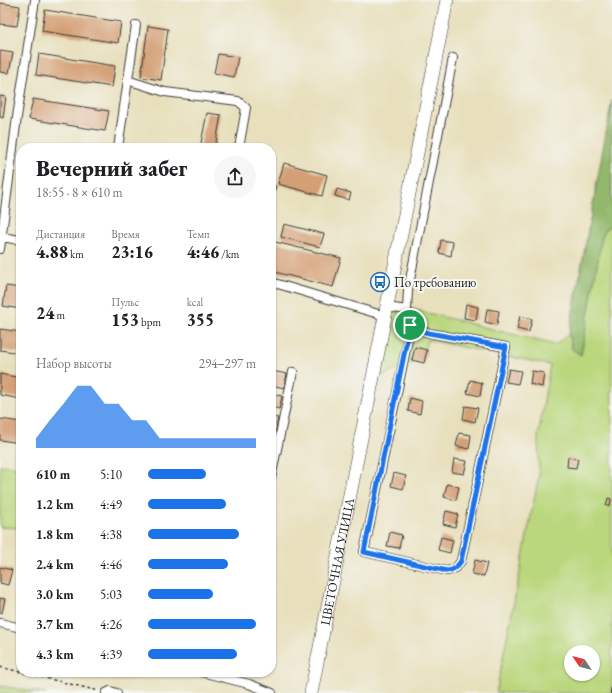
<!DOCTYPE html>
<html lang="ru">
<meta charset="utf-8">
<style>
:root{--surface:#fff;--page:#f6f6f6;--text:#202124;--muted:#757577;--accent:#1a73e8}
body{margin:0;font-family:"EB Garamond",serif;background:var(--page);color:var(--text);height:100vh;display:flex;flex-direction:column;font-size:15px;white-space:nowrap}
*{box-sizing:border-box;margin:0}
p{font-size:13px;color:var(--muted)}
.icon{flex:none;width:22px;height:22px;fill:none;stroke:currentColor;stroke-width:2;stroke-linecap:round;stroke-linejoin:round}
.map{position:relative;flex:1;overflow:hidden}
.drawer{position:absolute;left:16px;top:143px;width:260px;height:534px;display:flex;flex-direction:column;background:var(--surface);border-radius:16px;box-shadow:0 1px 3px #0004}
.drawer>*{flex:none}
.needle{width:26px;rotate:305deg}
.controls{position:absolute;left:564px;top:645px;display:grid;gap:8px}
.controls a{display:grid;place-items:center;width:36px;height:36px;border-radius:50%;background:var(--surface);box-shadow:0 1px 3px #0004;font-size:20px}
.pin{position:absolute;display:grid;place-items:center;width:34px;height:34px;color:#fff;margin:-17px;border:2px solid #fff;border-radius:50%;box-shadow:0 1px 4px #0007}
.round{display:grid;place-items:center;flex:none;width:42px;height:42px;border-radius:21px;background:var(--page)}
.overview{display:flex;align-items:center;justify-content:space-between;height:68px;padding:0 20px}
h1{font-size:22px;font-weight:800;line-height:30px}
.figures{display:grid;grid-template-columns:repeat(3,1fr);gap:6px;height:68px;padding:4px 20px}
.figures div{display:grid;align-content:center}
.figures b{font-size:17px;font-weight:800}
.figures small{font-size:11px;font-weight:400}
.figures p{font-size:11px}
.chart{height:112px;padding:8px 20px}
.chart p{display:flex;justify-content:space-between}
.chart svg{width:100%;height:72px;margin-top:4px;fill:var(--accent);opacity:.7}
ul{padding:0 20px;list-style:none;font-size:13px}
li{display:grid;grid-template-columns:64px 48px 1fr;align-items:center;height:30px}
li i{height:10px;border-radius:5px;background:var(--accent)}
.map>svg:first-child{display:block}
</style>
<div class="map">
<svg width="612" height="693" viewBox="0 0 612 693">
<rect width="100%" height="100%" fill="#f6f6f2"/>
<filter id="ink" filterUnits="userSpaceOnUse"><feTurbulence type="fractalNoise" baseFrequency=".025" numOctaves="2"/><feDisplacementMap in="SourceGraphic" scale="8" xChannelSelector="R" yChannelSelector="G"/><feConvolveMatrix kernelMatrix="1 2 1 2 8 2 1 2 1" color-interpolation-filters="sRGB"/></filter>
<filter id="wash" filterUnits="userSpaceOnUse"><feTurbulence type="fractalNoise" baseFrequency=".012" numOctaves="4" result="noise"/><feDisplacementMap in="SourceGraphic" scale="16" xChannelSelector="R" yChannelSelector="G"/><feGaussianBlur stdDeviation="0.9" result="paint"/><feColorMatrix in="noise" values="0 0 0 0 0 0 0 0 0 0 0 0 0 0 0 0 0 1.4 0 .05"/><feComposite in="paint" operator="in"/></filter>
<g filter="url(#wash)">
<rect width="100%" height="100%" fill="#e8e0bd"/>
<path fill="#bad77d" stroke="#6b7a4c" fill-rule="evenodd" d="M612,226V693H496L539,475L538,437L550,365L428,340L420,360L379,377L392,304L555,345L569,334L572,349L581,355L602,237L606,229ZM571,652H593V674H571Z
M0,465L21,467V528L0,527Z
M0,686L47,693H0Z"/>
<path fill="#93b86c" stroke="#586a44" d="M612,100V226L606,229L602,237L581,355L572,349L569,334Z"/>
<g id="blocks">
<path fill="#d49f74" d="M0,3L20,6L17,26L0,24Z
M45,10L121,22L118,43L42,31Z
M148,26L168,29L161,80L141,77Z
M0,51L13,53L9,73L0,72Z
M39,54L115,66L112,87L36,75Z
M218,54L238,57L234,77L214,73Z
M0,96L6,97L3,118L0,117Z
M33,99L109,111L105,131L29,119Z
M207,113L221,115L215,148H200Z
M284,163L327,175L322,196L278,184Z
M271,185L276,186L271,204Z
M337,189L351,193L349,200L335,196Z
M20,201H21V224L17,223Z
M284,224L324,234L320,247L281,237Z
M441,240L453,242L451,256L439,253Z
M271,241L341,258L333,287L271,271Z
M6,286L21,288V309L3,306Z
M466,304L478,307L476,320L464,318Z
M487,309L499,311L497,325L485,322Z
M520,316L532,319L529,332L517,329Z
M0,329L21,332V353L0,350Z
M415,347L427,350L424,363L412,360Z
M509,369L521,371L518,384L506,382Z
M272,371L287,374L284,388L271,385Z
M532,371L544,373L542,387L530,384Z
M0,374L21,378V399L0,395Z
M470,380L482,383L480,396L467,393Z
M271,394L282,396L279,409L271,407Z
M410,398L422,401L420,414L408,411Z
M465,406L478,408L475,422L463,419Z
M271,417L278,418L276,431L271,430Z
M0,419L21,422V443L0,440Z
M459,433L471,435L469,449L456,446Z
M568,457L578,459L576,468L567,467Z
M454,459L467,461L464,474L452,472Z
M394,473L406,476L403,489L391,486Z
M447,484L459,487L456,500L444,497Z
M608,498L611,499L610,506H606Z
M446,511L458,514L455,527L443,524Z
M390,532L402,535L399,548L387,546Z
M441,537L453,540L450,553L438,550Z
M475,560L487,563L484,576L472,574Z
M0,567L12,570L8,585L0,583Z
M0,598L5,599L2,613L0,612Z"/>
</g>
</g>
<g filter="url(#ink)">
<use href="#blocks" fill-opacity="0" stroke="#3b3934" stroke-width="1"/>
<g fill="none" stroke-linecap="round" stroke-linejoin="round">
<g stroke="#3b3934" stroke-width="10">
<path id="street" d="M127,80L165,92L238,101L246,108L239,148
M118,148L136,25
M0,237L21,240
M0,249L17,117L35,0
M271,282L385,316
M387,307L407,310
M411,325L419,330L429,333L506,347L461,561C457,567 454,570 447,571L364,552L411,325L407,310L408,290L453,58
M271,478L293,372
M0,623L21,628
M201,672L249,684L272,693
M106,693L110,691L117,693"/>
</g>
<g stroke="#3b3934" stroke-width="14">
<g id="primary">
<path id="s1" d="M311,693L447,0"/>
</g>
</g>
<path stroke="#3b3934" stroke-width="1.5" stroke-dasharray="3 3" stroke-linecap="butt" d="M0,667L99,691"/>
<use href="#street" stroke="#fff" stroke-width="8"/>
<use href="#primary" stroke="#fff" stroke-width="13"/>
<path stroke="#1c1c1c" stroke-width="2" d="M611,693L612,687"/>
</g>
</g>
<g fill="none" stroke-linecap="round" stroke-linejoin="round" filter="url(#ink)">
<g stroke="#fff" stroke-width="8">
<path id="route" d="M410,325L419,330L429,333L506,347L461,561C457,567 454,570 447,571L364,552Z"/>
</g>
<use href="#route" stroke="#1a73e8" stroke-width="5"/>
</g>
<defs>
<g id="bus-ring" transform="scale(1)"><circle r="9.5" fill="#f6f6f2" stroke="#1f6fb2" stroke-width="1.5"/><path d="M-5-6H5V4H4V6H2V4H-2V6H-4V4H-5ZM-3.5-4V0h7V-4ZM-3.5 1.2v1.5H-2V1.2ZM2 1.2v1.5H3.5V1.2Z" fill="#1f6fb2"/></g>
</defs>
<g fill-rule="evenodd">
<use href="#bus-ring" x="380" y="282"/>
</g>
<g text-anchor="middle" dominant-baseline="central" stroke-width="4" stroke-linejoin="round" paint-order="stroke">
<g font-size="13" fill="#1c1c1c" stroke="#f6f6f2" text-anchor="start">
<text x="394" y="282">По требованию</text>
</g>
<g font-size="13" fill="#1c1c1c" stroke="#f6f6f2">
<text stroke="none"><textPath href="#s1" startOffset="134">ЦВЕТОЧНАЯ УЛИЦА</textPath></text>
</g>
</g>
</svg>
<div class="controls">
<a><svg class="needle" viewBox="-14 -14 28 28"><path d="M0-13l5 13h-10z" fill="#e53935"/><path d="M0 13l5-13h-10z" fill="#757577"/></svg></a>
</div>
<div class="pin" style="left:410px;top:325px;background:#1e9e55"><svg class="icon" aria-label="arrive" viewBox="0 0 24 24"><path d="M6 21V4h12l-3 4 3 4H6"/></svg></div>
<section class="drawer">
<div class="overview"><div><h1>Вечерний забег</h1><p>18:55 · 8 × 610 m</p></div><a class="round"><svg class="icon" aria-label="share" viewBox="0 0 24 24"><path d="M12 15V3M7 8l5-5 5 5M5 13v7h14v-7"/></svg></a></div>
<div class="figures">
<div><p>Дистанция</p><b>4.88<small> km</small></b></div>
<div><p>Время</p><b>23:16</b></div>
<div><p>Темп</p><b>4:46<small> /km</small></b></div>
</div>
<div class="figures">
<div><b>24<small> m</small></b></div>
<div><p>Пульс</p><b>153<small> bpm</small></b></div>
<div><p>kcal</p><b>355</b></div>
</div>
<div class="chart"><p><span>Набор высоты</span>294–297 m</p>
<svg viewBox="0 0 160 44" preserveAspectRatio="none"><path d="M0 44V38L10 27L20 17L30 6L40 6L50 17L60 17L70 27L80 27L90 38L100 38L110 38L120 38L130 38L140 38L150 38L160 38V44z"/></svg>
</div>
<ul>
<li><b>610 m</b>5:10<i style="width:54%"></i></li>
<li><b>1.2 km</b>4:49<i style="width:72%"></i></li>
<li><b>1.8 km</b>4:38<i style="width:84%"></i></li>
<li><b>2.4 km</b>4:46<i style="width:74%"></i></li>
<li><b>3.0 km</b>5:03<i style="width:60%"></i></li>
<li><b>3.7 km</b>4:26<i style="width:100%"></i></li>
<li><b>4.3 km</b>4:39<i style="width:82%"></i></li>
</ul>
</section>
</div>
